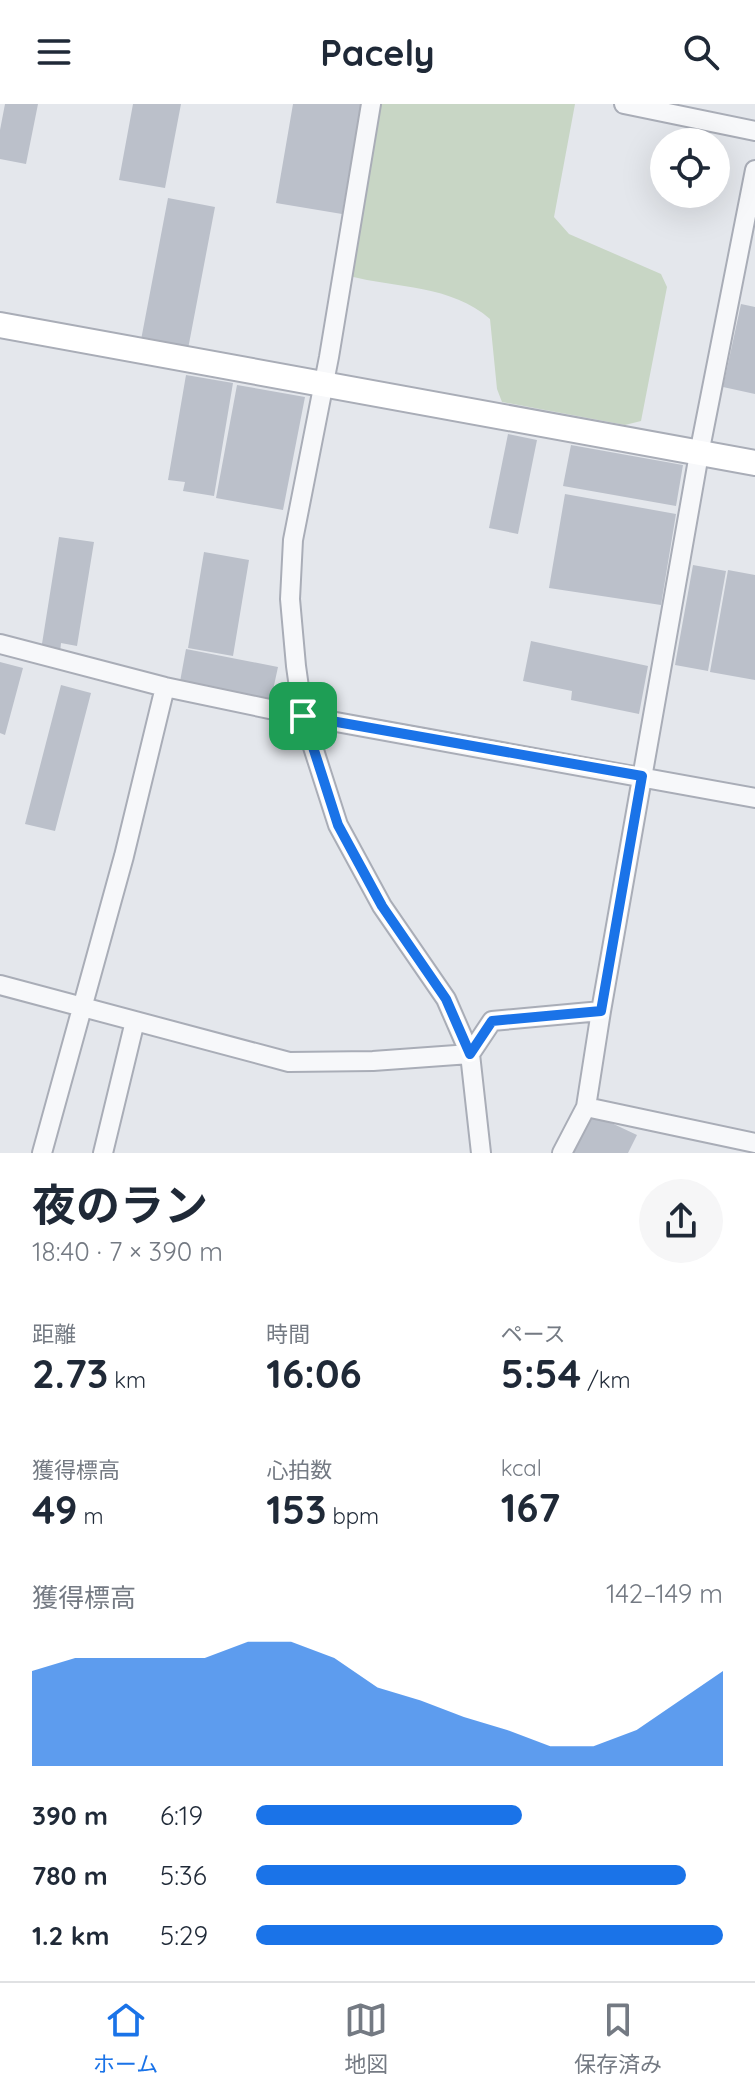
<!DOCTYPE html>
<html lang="ja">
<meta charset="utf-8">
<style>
:root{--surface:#fff;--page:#f6f6f7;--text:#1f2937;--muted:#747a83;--line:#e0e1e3;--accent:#1a73e8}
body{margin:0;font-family:Quicksand,"Noto Sans JP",sans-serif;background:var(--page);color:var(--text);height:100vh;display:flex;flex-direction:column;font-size:30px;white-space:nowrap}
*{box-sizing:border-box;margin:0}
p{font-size:26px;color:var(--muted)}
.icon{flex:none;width:44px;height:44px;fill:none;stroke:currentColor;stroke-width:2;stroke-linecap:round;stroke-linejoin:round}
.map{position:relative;height:1049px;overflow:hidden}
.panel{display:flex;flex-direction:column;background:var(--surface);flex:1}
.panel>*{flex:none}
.tools{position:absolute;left:650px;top:24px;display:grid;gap:16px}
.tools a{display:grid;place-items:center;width:80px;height:80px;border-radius:50%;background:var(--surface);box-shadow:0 8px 32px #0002;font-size:40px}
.pin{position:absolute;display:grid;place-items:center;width:68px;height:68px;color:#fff;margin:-34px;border-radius:16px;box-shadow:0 4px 12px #0006}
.round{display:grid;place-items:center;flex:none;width:84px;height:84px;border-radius:42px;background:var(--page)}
.headline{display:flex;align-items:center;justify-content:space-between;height:136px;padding:0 32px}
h1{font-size:44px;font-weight:700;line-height:60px}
.metrics{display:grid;grid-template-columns:repeat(3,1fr);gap:12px;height:136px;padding:8px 32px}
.metrics div{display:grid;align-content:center}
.metrics b{font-size:40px;font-weight:700}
.metrics small{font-size:22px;font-weight:400}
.metrics p{font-size:22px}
.chart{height:224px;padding:16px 32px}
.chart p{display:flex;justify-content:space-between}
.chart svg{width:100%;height:144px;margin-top:8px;fill:var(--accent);opacity:.7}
ul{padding:0 32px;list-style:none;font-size:26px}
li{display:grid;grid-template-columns:128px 96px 1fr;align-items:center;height:60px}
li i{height:20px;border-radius:10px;background:var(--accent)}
header{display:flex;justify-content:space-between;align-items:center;height:104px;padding:0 32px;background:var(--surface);font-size:36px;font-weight:700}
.tabs{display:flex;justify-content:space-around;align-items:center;height:112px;border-top:2px solid var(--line);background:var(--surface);font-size:22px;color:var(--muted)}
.tabs a{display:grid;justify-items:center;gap:4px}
.tabs .selected{color:var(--accent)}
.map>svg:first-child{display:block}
</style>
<header><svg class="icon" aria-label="menu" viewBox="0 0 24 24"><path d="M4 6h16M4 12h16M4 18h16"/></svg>Pacely<svg class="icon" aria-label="search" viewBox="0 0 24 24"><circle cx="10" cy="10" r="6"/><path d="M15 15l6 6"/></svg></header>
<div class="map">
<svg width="755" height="1049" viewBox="0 0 755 1049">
<rect width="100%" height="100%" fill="#e4e7ec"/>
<path fill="#c8d6c5" d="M377,0H575L554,113L569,130L661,170L667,183L641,317L625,321L502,298L497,285L490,215C452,181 396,184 349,172Z"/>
<path fill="#bbc0ca" d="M5,0H38L26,60L0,55V26Z
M133,0H181L165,84L119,76Z
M293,0H361L342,110L276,99Z
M168,94L215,103L188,245L141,236Z
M741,200L755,203V290L723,283Z
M186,271L233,279L214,392L183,387L185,378L168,376Z
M237,281L305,293L283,406L216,394Z
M508,330L537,336L518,430L489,424Z
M571,341L683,361L676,402L563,382Z
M565,390L676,410L661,501L549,484Z
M59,433L94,438L77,542L61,539L60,549L41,546Z
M204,448L249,456L233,552L188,544Z
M693,461L726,467L708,567L675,561Z
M728,466L755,471V576L710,568Z
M531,537L648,562L639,610L571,596L572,587L523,577Z
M186,545L278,563L270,600L179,583Z
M0,558L23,564L5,631L0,629Z
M61,581L91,589L55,727L25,720Z
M588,1008L637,1031L628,1049H569Z"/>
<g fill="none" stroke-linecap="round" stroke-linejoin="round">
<g stroke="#a9adb7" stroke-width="22">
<path id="street" d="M371,0L329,253L293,436L290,495L296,562L303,612L338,721L382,802L446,895L470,950L481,1049
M624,0L755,27
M0,540L165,583L303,612L755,694
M0,881L289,958L373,957L470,950
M470,950L492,917L601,907
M586,1003L755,1039
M42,1049L124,752L165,583
M103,1049L135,917
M562,1049L586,1003L601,907L699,350L755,66"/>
</g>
<g stroke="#a9adb7" stroke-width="28">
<path id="secondary" d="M0,221L755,359"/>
</g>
<use href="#street" stroke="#f7f8fa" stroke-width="18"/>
<use href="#secondary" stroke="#fff" stroke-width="24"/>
</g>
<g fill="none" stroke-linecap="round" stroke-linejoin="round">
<g stroke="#fff" stroke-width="16">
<path id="route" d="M303,612L642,672L601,907L492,917L470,950L446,895L382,802L338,721Z"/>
</g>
<use href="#route" stroke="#1a73e8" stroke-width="10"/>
</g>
</svg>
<div class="tools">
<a><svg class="icon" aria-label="locate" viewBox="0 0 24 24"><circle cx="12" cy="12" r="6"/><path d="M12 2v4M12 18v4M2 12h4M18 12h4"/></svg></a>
</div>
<div class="pin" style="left:303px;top:612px;background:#1e9e55"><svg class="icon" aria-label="arrive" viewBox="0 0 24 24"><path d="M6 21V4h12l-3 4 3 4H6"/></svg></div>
</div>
<section class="panel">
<div class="headline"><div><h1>夜のラン</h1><p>18:40 · 7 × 390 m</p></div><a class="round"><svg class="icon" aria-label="share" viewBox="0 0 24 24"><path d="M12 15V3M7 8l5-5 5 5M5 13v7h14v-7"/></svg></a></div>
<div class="metrics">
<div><p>距離</p><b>2.73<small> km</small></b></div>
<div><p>時間</p><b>16:06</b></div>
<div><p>ペース</p><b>5:54<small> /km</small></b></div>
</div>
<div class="metrics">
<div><p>獲得標高</p><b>49<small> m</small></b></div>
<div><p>心拍数</p><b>153<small> bpm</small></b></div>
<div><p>kcal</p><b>167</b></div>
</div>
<div class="chart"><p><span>獲得標高</span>142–149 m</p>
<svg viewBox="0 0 160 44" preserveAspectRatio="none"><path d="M0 44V15L10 11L20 11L30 11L40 11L50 6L60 6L70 11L80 20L90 24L100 29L110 33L120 38L130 38L140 33L150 24L160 15V44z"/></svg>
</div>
<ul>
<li><b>390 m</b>6:19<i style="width:57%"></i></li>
<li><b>780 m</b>5:36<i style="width:92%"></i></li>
<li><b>1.2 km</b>5:29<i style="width:100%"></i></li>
</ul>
</section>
<nav class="tabs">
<a class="selected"><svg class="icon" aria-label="home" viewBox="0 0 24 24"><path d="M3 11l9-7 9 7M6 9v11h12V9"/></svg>ホーム</a>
<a><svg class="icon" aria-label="map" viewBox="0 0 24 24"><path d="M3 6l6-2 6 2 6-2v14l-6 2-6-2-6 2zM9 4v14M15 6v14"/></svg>地図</a>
<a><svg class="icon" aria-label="saved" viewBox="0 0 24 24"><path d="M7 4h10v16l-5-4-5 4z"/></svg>保存済み</a>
</nav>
